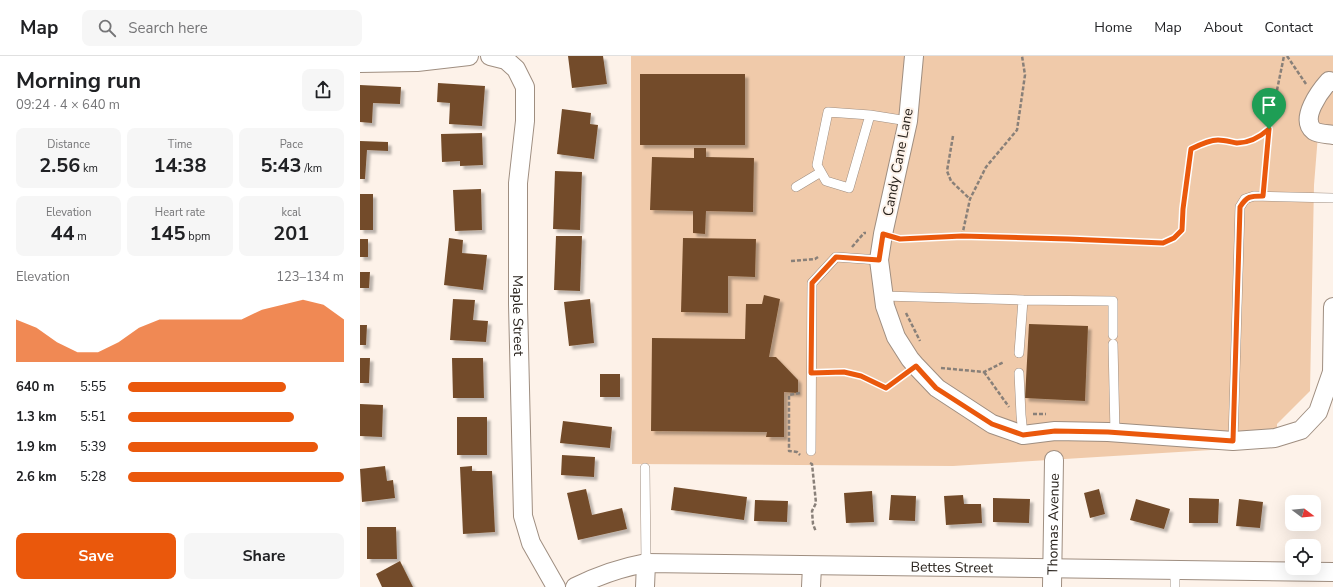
<!DOCTYPE html>
<meta charset="utf-8">
<style>
:root{--surface:#fff;--page:#f6f6f6;--text:#202124;--muted:#757577;--line:#e0e0e0;--accent:#ea580c}
body{margin:0;font-family:"Nunito Sans",sans-serif;background:var(--page);color:var(--text);height:100vh;display:flex;flex-direction:column;font-size:15px;white-space:nowrap}
*{box-sizing:border-box;margin:0}
p{font-size:13px;color:var(--muted)}
.icon{flex:none;width:22px;height:22px;fill:none;stroke:currentColor;stroke-width:2;stroke-linecap:round;stroke-linejoin:round}
.map{position:relative;flex:1;overflow:hidden}
.sheet{display:flex;flex-direction:column;background:var(--surface);width:360px}
.sheet>*{flex:none}
.needle{width:26px;rotate:106deg}
.fabs{position:absolute;left:925px;top:439px;display:grid;gap:8px}
.fabs a{display:grid;place-items:center;width:36px;height:36px;border-radius:8px;background:var(--surface);box-shadow:0 4px 16px #0002;font-size:20px}
.pin{position:absolute;display:grid;place-items:center;width:34px;height:34px;color:#fff;margin:-41px -17px;border-radius:50% 50% 50% 0;rotate:-45deg;box-shadow:0 0 4px #0007}
.pin .icon{rotate:45deg}
.round{display:grid;place-items:center;flex:none;width:42px;height:42px;border-radius:8px;background:var(--page)}
.headline{display:flex;align-items:center;justify-content:space-between;height:68px;padding:0 16px}
h1{font-size:22px;font-weight:700;line-height:30px}
.figures{display:grid;grid-template-columns:repeat(3,1fr);gap:6px;height:68px;padding:4px 16px}
.figures div{display:grid;align-content:center;border-radius:8px;background:var(--page);text-align:center}
.figures b{font-size:20px;font-weight:700}
.figures small{font-size:11px;font-weight:400}
.figures p{font-size:11px}
.chart{height:112px;padding:8px 16px}
.chart p{display:flex;justify-content:space-between}
.chart svg{width:100%;height:72px;margin-top:4px;fill:var(--accent);opacity:.7}
.primary-button{display:flex;gap:8px;margin-top:auto;padding:8px 16px}
.primary-button a{flex:1;height:46px;border-radius:8px;background:var(--accent);color:#fff;font-size:16px;font-weight:700;line-height:46px;text-align:center}
.primary-button a+a{background:var(--page);color:var(--text)}
ul{padding:0 16px;list-style:none;font-size:13px}
li{display:grid;grid-template-columns:64px 48px 1fr;align-items:center;height:30px}
li i{height:10px;border-radius:5px;background:var(--accent)}
header{display:flex;align-items:center;gap:24px;box-sizing:border-box;height:56px;padding:0 20px;background:var(--surface);border-bottom:1px solid var(--line)}
header strong{font-size:19px}
nav{display:flex;gap:22px;margin-inline-start:auto;font-size:14px}
.search{width:280px;height:36px;background:var(--page);display:flex;align-items:center;gap:10px;box-sizing:border-box;padding:0 14px;border-radius:8px;color:var(--muted);font-size:15px}
main{display:flex;flex:1;min-height:0}
.map>svg:first-child{display:block}
</style>
<header>
<strong>Map</strong>
<div class="search"><svg class="icon" aria-label="search" viewBox="0 0 24 24"><circle cx="10" cy="10" r="6"/><path d="M15 15l6 6"/></svg>Search here</div>
<nav><a>Home</a><a>Map</a><a>About</a><a>Contact</a></nav>
</header>
<main>
<section class="sheet">
<div class="headline"><div><h1>Morning run</h1><p>09:24 · 4 × 640 m</p></div><a class="round"><svg class="icon" aria-label="share" viewBox="0 0 24 24"><path d="M12 15V3M7 8l5-5 5 5M5 13v7h14v-7"/></svg></a></div>
<div class="figures">
<div><p>Distance</p><b>2.56<small> km</small></b></div>
<div><p>Time</p><b>14:38</b></div>
<div><p>Pace</p><b>5:43<small> /km</small></b></div>
</div>
<div class="figures">
<div><p>Elevation</p><b>44<small> m</small></b></div>
<div><p>Heart rate</p><b>145<small> bpm</small></b></div>
<div><p>kcal</p><b>201</b></div>
</div>
<div class="chart"><p><span>Elevation</span>123–134 m</p>
<svg viewBox="0 0 160 44" preserveAspectRatio="none"><path d="M0 44V18L10 23L20 32L30 38L40 38L50 32L60 23L70 18L80 18L90 18L100 18L110 18L120 12L130 9L140 6L150 9L160 18V44z"/></svg>
</div>
<ul>
<li><b>640 m</b>5:55<i style="width:73%"></i></li>
<li><b>1.3 km</b>5:51<i style="width:77%"></i></li>
<li><b>1.9 km</b>5:39<i style="width:88%"></i></li>
<li><b>2.6 km</b>5:28<i style="width:100%"></i></li>
</ul>
<div class="primary-button"><a>Save</a><a>Share</a></div>
</section>
<div class="map">
<svg width="973" height="531" viewBox="0 0 973 531">
<defs>
<filter id="shadow"><feDropShadow dx="3.5" dy="3.5" stdDeviation="1" flood-color="#0004"/></filter>
</defs>
<rect width="100%" height="100%" fill="#fdf2e9"/>
<path fill="#f0caaa" d="M271,0H973V80L958,79L954,129L950,335L917,368V390L593,410L272,408Z"/>
<path fill="#734c2a" filter="url(#shadow)" d="M208,0H243L247,28L212,32Z
M280,18H385V89H280Z
M78,27L125,30L122,70L89,68L90,47L77,46Z
M0,29L41,31L40,48L13,47L12,67L0,66Z
M202,53L231,57L230,68L238,69L234,103L197,98Z
M122,77L123,109L100,110V105L82,106L81,78Z
M0,85L28,86V95L7,94L5,123H0Z
M334,92H346V101L394,102L393,156L346,155L345,178L333,177V155L290,154L292,101L334,102Z
M195,115L222,116L220,174L193,173Z
M121,133L122,174L95,175L93,134Z
M0,138H13V174H0Z
M196,180H222L220,235L194,234Z
M89,182L103,184L102,197L127,199L123,234L84,229Z
M323,182L396,183L395,221L368,220V257L321,256Z
M0,183H8V201H0Z
M0,216H10L9,232H0Z
M404,239L420,243L409,301H416L438,324V337L424,336V381H406L407,376L291,375L292,282L385,283L386,248H402Z
M93,243L115,244L113,264L128,265L126,286L90,284Z
M230,243L234,287L209,290L204,246Z
M669,268L728,270L725,345L665,342Z
M0,269H7L6,289H0Z
M0,302H10L9,327H0Z
M92,302H123L124,342H93Z
M240,318H260V341H240Z
M0,348L23,349L22,381L0,380Z
M97,361H127V399H97Z
M203,365L252,371L250,392L200,387Z
M202,399L235,401L234,421L201,419Z
M25,410L27,425L33,424L35,442L2,446L0,413Z
M112,410V415H132L135,476L103,478L100,411Z
M314,431L387,441L384,464L311,454Z
M226,433L232,459L262,452L267,473L218,484L207,437Z
M739,433L745,458L730,462L724,437Z
M512,435L514,466L486,467L484,437Z
M531,439L556,440L555,465L529,464Z
M603,439L604,448H621L622,467L586,469L584,440Z
M633,442L670,443L669,467L633,466Z
M829,442L859,443L858,467H829Z
M776,443L810,453L804,473L770,464Z
M879,443L903,446L900,472L876,470Z
M395,444L428,445L427,466L394,465Z
M7,471H36L37,503H7Z
M40,505L53,531H22L16,518Z"/>
<g fill="none" stroke-linecap="round" stroke-linejoin="round">
<g stroke="#9f8e80" stroke-width="10">
<path id="service" d="M510,59L489,132L466,125L457,109L468,56L510,59L548,65
M436,131L461,116
M523,240L663,244L753,245V279
M753,288L755,377
M659,297L663,244
M659,317L661,359L663,379
M873,385L880,151L885,143L894,140L973,142
M451,395L452,227L476,201L519,204
M285,412L286,507
M815,531V514"/>
</g>
<g stroke="#9f8e80" stroke-width="20">
<g id="minor">
<path id="s1" d="M130,0L146,4L156,13L165,31V65L158,127V248L163,460L171,487L196,531"/>
<path d="M554,0L548,65L523,178L519,204L525,250L536,281L550,303L556,310L577,332L632,368L663,379L695,375L748,376L873,385L915,382L941,374L958,356L972,316L973,251"/>
<path d="M0,7L57,6L109,0"/>
<path d="M973,26L969,25C960,35 939,63 954,75C959,78 968,78 973,79"/>
<path id="s2" d="M215,531C239,519 259,512 286,507L973,516"/>
<path d="M285,531L286,507"/>
<path d="M451,531L452,510"/>
<path id="s3" d="M692,531L694,404"/>
</g>
</g>
<path stroke="#898079" stroke-width="2.5" stroke-dasharray="4 2" stroke-linecap="butt" d="M927,0L946,28
M593,80L587,115L591,125L610,143
M904,129L909,74
M602,180L610,143L626,111L657,74L665,19L662,0
M539,182L602,180L803,187L814,182L822,174L823,153L831,93C839,89 848,85 857,84C864,84 872,87 879,87C891,86 901,80 909,73L924,0
M492,191L504,177H506
M431,205L455,203L458,201
M546,257L560,285
M581,312L624,316L644,306
M624,316L649,351
M463,317L484,316L501,320L526,332L543,319
M440,337L429,339V395L437,396L440,399
M673,358H686
M450,407L452,408L456,447L452,455L453,468L456,476"/>
<use href="#service" stroke="#fff" stroke-width="9"/>
<use href="#minor" stroke="#fff" stroke-width="18"/>
</g>
<g fill="none" stroke-linecap="round" stroke-linejoin="round">
<g stroke="#fff" stroke-width="8">
<path id="route" d="M909,73L903,140C890,140 887,140 880,151L873,385L748,376L695,375L663,379L632,368L576,332L556,310L526,332L501,320L484,316L451,317L452,227L476,201L519,204L523,178L540,183L602,180L708,183L803,187L814,182L822,174L823,153L831,93C839,89 849,84 858,84C864,84 871,86 877,87C889,87 900,81 909,73Z"/>
</g>
<use href="#route" stroke="#ea580c" stroke-width="5"/>
</g>
<g text-anchor="middle" dominant-baseline="central" stroke-width="4" stroke-linejoin="round" paint-order="stroke">
<g font-size="14" fill="#27211b" stroke="#fdf2e9">
<text transform="translate(538 106) rotate(-79)">Candy Cane Lane</text>
<text stroke="none"><textPath href="#s1" startOffset="279">Maple Street</textPath></text>
<text stroke="none"><textPath href="#s3" startOffset="63">Thomas Avenue</textPath></text>
<text stroke="none"><textPath href="#s2" startOffset="381">Bettes Street</textPath></text>
</g>
</g>
</svg>
<div class="fabs">
<a><svg class="needle" viewBox="-14 -14 28 28"><path d="M0-13l5 13h-10z" fill="#e53935"/><path d="M0 13l5-13h-10z" fill="#757577"/></svg></a>
<a><svg class="icon" aria-label="locate" viewBox="0 0 24 24"><circle cx="12" cy="12" r="6"/><path d="M12 2v4M12 18v4M2 12h4M18 12h4"/></svg></a>
</div>
<div class="pin" style="left:909px;top:73px;background:#1e9e55"><svg class="icon" aria-label="arrive" viewBox="0 0 24 24"><path d="M6 21V4h12l-3 4 3 4H6"/></svg></div>
</div>
</main>
